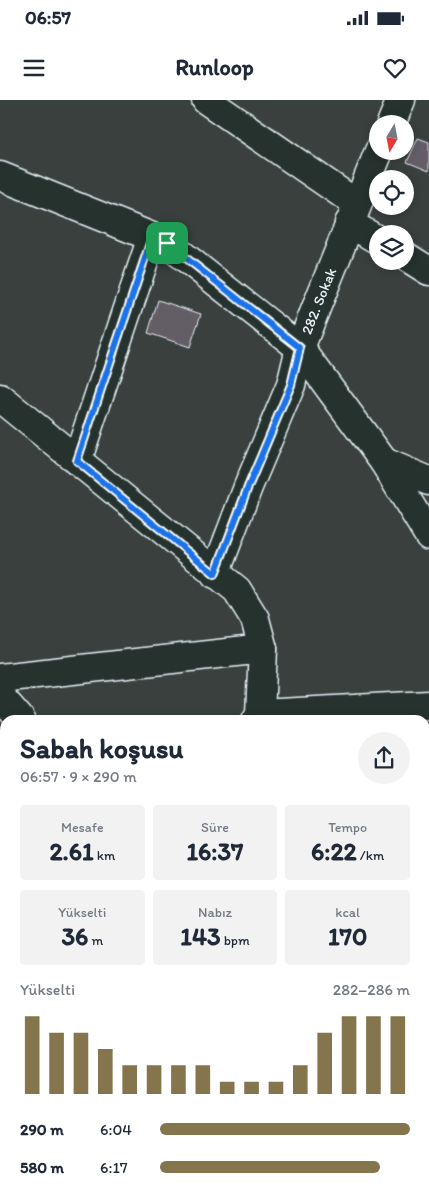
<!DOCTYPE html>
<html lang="tr">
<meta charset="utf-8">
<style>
:root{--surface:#fff;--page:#f2f2f3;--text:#1f2937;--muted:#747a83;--accent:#84754c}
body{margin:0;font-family:Itim,sans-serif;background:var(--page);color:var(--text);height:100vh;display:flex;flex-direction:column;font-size:19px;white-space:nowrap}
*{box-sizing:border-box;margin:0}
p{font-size:16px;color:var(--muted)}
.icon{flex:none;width:28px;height:28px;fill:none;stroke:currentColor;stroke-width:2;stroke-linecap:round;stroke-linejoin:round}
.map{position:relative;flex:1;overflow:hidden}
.sheet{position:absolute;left:0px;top:615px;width:430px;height:480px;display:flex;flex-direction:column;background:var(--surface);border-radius:15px 15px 0 0;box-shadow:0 2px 8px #0003}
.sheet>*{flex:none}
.needle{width:32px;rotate:190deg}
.tools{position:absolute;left:369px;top:15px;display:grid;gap:10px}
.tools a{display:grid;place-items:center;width:45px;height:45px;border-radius:50%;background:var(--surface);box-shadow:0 2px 8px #0003;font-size:25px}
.pin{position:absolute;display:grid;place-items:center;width:42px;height:42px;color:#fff;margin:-21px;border-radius:10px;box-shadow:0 2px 8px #0006}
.round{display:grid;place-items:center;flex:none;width:52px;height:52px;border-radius:26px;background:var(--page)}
.overview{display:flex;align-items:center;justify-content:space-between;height:85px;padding:0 20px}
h1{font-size:28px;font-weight:800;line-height:38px}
.metrics{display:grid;grid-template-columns:repeat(3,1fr);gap:8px;height:85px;padding:5px 20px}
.metrics div{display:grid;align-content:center;border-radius:5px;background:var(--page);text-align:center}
.metrics b{font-size:25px;font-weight:800}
.metrics small{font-size:14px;font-weight:400}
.metrics p{font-size:14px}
.chart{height:140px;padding:10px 20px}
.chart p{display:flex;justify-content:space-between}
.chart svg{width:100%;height:90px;margin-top:5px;stroke:var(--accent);stroke-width:6}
ul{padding:0 20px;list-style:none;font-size:16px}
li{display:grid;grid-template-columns:80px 60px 1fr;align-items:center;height:38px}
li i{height:12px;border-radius:6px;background:var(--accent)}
.status{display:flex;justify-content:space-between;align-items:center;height:35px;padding:0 25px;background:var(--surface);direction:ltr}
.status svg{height:14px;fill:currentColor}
header{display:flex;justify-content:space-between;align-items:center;height:65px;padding:0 20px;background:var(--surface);font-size:22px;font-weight:800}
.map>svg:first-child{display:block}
</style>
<div class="status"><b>06:57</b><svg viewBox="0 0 49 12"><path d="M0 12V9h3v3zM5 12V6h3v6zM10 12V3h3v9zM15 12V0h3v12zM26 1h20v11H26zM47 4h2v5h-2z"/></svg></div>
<header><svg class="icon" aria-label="menu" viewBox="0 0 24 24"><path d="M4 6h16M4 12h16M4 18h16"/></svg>Runloop<svg class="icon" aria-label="heart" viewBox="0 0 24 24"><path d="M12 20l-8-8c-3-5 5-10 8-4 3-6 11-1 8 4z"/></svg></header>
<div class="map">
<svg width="429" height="1095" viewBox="0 0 429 1095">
<rect width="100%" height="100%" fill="#39403e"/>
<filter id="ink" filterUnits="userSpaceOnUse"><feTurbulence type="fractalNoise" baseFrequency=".02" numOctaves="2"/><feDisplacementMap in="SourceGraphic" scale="10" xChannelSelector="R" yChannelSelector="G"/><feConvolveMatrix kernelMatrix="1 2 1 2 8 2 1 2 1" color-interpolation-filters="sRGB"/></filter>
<g filter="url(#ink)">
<path fill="#645d66" stroke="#e8f1f8" d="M418,38L429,42V71L407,62Z
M158,200L201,214L190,247L148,233Z"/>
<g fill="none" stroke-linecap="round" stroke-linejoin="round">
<g stroke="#e8f1f8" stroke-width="31">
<g id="minor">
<path d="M206,0L357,104"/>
<path d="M391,24L401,0"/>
<path id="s1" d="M0,76L167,143L300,248L379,51"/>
<path d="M349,123L378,140"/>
<path d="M405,156L429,171"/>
<path d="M300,248L384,362L429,436"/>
<path d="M0,298L237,490L255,519L263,549"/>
<path d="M77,361L152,137"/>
<path d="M384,362L429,381"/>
<path d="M215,474L248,387L291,285L300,248"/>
<path d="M0,578L263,549L260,614L256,620"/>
<path d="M0,596L21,620"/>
<path d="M260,614L429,605"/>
<path d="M425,652L429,645"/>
<path d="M425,749L429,751"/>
<path d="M0,780L5,786"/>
<path d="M425,958L429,960"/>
<path d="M0,994L5,987"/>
<path d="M194,1090L203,1095"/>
<path d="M160,1095L162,1090"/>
<path d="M376,1095H429"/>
</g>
</g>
<g stroke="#e8f1f8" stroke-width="31">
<path id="major" d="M425,1005L429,997
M376,1095L379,1090"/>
</g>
<use href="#minor" stroke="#26332d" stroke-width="28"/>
<use href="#major" stroke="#706f59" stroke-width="28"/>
</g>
</g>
<g fill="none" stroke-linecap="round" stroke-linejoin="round" filter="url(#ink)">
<g stroke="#fff" stroke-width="10">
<path id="route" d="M152,137L167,143L300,248L291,285L248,387L215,474L77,361Z"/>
</g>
<use href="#route" stroke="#1a73e8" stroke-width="6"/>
</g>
<g text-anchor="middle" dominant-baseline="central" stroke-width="4" stroke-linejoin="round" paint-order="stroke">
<g font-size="15" fill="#e8f1f8" stroke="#26332d">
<text stroke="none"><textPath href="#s1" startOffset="400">282. Sokak</textPath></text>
</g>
</g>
</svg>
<div class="tools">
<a><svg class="needle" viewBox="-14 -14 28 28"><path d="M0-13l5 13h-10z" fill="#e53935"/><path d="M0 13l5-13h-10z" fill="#747a83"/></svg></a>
<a><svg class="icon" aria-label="locate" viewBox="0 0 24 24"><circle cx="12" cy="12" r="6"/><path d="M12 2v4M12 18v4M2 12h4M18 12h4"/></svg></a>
<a><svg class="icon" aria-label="layers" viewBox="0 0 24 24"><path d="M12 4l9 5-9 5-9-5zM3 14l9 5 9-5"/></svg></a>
</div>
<div class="pin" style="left:167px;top:143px;background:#1e9e55"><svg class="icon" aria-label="arrive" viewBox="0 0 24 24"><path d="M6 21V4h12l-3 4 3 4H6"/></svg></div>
<section class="sheet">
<div class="overview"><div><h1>Sabah koşusu</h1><p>06:57 · 9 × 290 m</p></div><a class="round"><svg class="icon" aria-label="share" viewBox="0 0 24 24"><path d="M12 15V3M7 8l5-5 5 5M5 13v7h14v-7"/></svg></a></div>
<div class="metrics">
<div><p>Mesafe</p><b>2.61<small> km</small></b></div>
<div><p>Süre</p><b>16:37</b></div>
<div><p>Tempo</p><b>6:22<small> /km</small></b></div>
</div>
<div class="metrics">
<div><p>Yükselti</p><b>36<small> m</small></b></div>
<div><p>Nabız</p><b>143<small> bpm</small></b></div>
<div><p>kcal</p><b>170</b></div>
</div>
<div class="chart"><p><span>Yükselti</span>282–286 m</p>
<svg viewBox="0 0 160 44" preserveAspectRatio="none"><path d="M5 44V6M15 44V14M25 44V14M35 44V22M45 44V30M55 44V30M65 44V30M75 44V30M85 44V38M95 44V38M105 44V38M115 44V30M125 44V14M135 44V6M145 44V6M155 44V6"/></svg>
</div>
<ul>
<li><b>290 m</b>6:04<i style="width:100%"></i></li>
<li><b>580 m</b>6:17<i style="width:88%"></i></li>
</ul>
</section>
</div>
